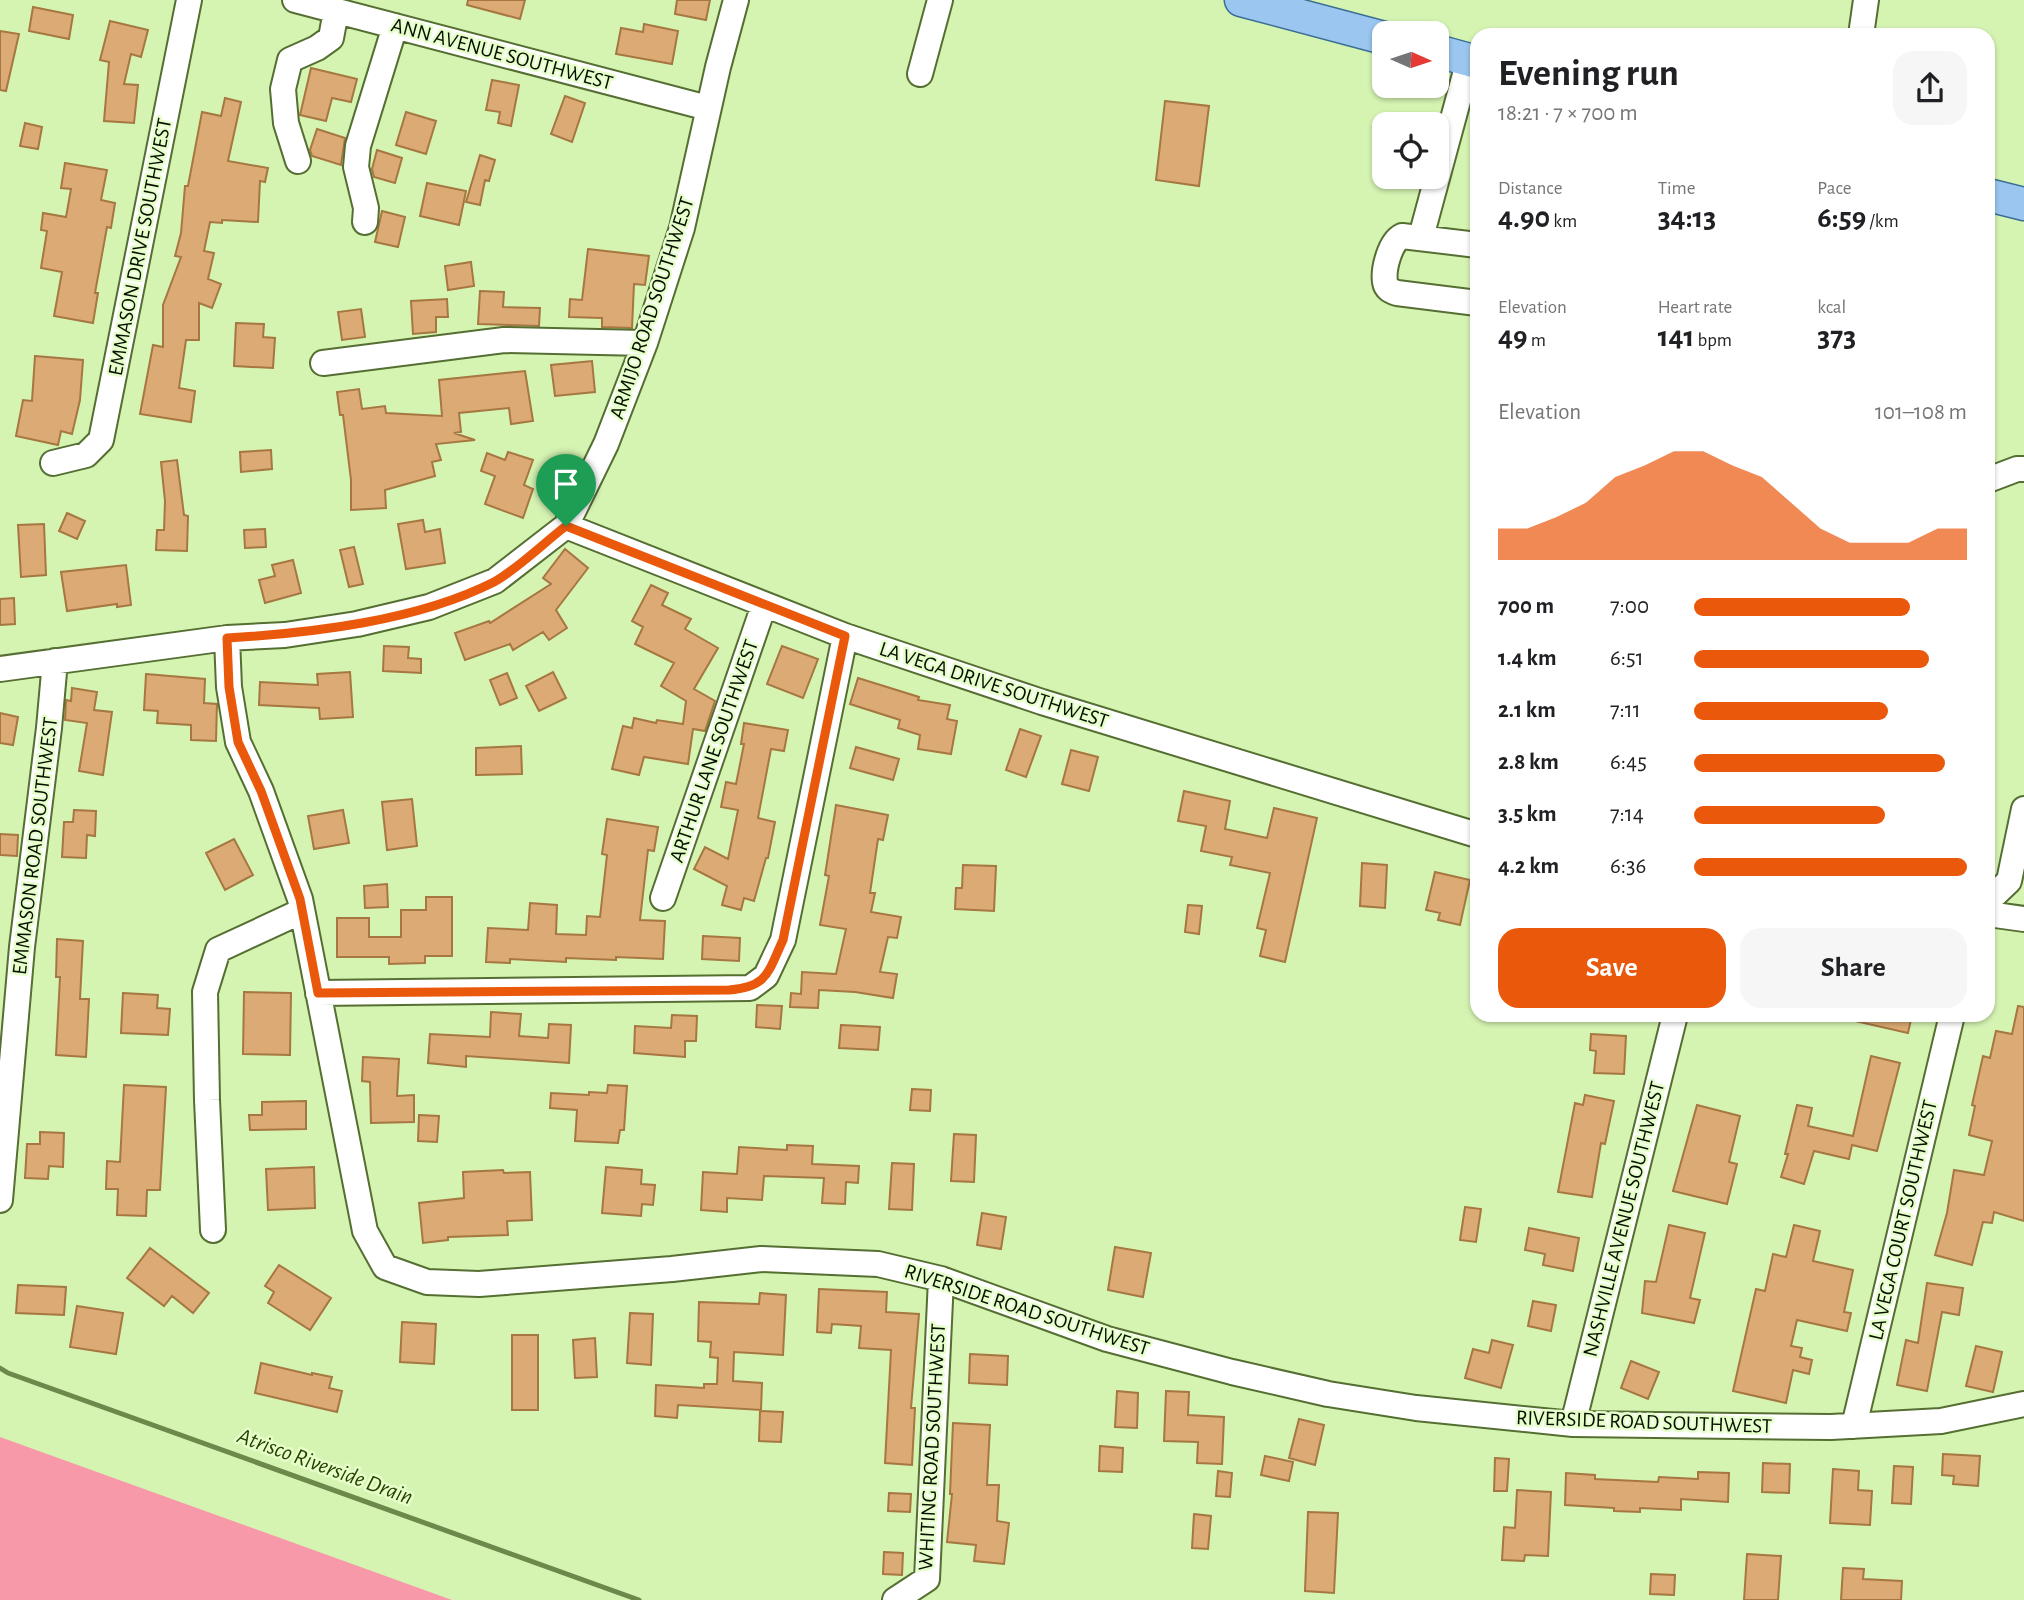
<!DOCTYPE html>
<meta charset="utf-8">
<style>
:root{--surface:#fff;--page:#f6f6f6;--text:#202124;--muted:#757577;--accent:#ea580c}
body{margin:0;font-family:"Alegreya Sans",sans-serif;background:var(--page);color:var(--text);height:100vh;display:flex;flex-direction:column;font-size:26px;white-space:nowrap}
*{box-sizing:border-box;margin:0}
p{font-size:23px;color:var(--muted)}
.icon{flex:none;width:38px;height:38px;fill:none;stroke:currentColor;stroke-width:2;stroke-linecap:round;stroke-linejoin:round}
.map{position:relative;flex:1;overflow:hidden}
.details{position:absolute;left:1470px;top:28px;width:525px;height:994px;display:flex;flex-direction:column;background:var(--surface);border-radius:21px;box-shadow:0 2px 5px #0004}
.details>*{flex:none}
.needle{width:46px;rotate:93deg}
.controls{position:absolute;left:1372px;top:21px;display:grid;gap:14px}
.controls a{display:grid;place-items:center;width:77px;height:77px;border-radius:14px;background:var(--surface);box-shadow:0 2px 5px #0004;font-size:35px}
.pin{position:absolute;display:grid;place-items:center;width:60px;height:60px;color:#fff;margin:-72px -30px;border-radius:50% 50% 50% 0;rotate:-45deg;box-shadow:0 0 7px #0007}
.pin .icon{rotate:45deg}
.round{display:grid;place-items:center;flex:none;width:74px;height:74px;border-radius:21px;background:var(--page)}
.summary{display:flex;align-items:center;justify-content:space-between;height:119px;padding:0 28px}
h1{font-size:38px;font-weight:700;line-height:52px}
.stats{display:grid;grid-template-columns:repeat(3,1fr);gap:10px;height:119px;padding:7px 28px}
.stats div{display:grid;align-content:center}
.stats b{font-size:30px;font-weight:700}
.stats small{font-size:19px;font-weight:400}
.stats p{font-size:19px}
.chart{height:196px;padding:14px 28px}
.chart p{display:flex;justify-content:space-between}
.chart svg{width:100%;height:126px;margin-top:7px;fill:var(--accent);opacity:.7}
.primary-button{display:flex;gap:14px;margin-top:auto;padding:14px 28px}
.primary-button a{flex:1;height:80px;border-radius:21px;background:var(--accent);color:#fff;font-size:28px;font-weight:700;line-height:80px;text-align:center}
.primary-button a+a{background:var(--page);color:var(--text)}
ul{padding:0 28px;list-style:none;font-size:23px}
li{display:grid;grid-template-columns:112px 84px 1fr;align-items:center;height:52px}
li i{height:18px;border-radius:9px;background:var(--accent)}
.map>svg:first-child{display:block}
</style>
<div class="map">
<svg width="2024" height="1600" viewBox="0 0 2024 1600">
<rect width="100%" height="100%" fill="#d5f4b2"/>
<path fill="#f899aa" d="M0,1437L452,1600H0Z"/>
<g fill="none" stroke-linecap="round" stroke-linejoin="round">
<path stroke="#6c884a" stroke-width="5" d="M0,1368L8,1373L639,1600"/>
</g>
<path fill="#dcaa74" stroke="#a67741" stroke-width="2" d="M468,0H525L520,19L467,5Z
M677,0H710L706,20L675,14Z
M33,7L73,15L69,39L29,31Z
M110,21L148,30L141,57L131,54L124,84L138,85L134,123L104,121L109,62L100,60Z
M644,24L678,31L672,64L616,54L621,28L643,32Z
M0,31L19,34L6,91L0,90Z
M311,68L357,79L351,102L332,98L326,121L300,115Z
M492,80L519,85L511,126L498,123L500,112L486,110Z
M565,96L585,103L572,142L551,134Z
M225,98L241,102L228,161L268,168L265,182L260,181L258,222L222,220V223L210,222L204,251L214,253L208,279L221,284L212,308L199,303V340H186L179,388L195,391L191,422L140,414L153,345L163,347V305L181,257L175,256L181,233L185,186H188L202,112L221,116Z
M1165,101L1209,106L1199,186L1156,180Z
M406,112L436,121L426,154L396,145Z
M25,123L42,127L38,149L20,146Z
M317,129L345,138L341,165L312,156L310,150Z
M377,150L402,158L395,183L374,177L372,169Z
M480,155L495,160L489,181L485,180L480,205L466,202Z
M65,163L107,170L101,200L115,203L111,228L107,227L95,293H98L93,323L54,316L62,272L41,268L47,231L41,230L43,213L66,217L71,189L61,188Z
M427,183L466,191L459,225L420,216Z
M382,211L405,217L398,247L375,242Z
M588,249L649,256L645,285L634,284L632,328L602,327V318L569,317L570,299L582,300Z
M471,262L474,286L448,290L445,266Z
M480,291L504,292L503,307L540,308L539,326L478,324Z
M447,299L448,317H436V332L413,334L411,301Z
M361,309L365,337L342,340L338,312Z
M236,323L264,324L263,337L275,338L273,368L234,366Z
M35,356L83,360L80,400L72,434L61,431L58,445L16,436L23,400L32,401Z
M592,361L595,392L555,396L551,365Z
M525,371L533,421L511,424L509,408L459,413L461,432L454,433L475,440L436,444L441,460L432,462L435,476L385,490L386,508L351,510V480L343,415H340L337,392L359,389L362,409L385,406L386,413L442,416L439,380Z
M271,450L272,469L241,472L240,452Z
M508,452L533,460L524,485L533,489L523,518L485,504L495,476L481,471L487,453L505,460Z
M177,460L184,515L188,516L187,551L156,550L157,530H164L165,501L161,462Z
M67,513L85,521L77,539L59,531Z
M423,520L425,532L440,529L445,563L406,569L398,524Z
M44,524L46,575L21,577L18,525Z
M265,529L266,547L245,548L244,530Z
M354,547L363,584L349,587L340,550Z
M565,549L588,568L556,610L567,628L549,640L543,632L513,650L510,644L465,660L455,633L489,621L490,623L551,584L543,578Z
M293,560L301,593L265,603L259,580L275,576L272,565Z
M126,565L131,605L117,607V604L67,611L61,572Z
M651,585L668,593L662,605L691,619L685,629L718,648L694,689L715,701L705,731L693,729L688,764L644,757L639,775L612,769L623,726L632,728L634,718L656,723L657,720L683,724L686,701L661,686L674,663L635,644L643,627L632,621Z
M14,598L15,624L0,625V599Z
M384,646L409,647L408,658L421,659V673L383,671Z
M782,646L818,659L803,698L767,684Z
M350,672L353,717L320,719L319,708L259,705L260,682L318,685L317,674Z
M553,672L566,698L539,711L526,686Z
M507,673L517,698L500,705L490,680Z
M146,674L205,679L204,703L217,704L216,741L191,740V725L157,723L158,711L144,710Z
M858,678L919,697L918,700L950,705L947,719L957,721L951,754L918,749L920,735L898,728L900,720L850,704Z
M72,688L97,692L94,710L112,712L103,775L79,771L87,723L65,720L66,700L71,701Z
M0,713L18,717L13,745L0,743Z
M744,723L788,730L784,751L771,749L758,818L775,822L768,858H766L754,901L744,898L741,910L722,905L727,886L694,869L705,847L728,859L738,810L721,807L726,782L736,784L744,744H741Z
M1020,729L1041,736L1026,777L1006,770Z
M521,746L522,774L476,775V748Z
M856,747L899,759L893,780L850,768Z
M1071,750L1098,757L1089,791L1062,784Z
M1184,791L1230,801L1225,829L1267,838L1274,808L1317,818L1285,962L1260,956L1266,930L1257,928L1270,873L1230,865L1232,857L1201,851L1206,826L1178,821Z
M412,799L417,846L387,850L382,802Z
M836,805L888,815L883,840L878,839L870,893H875L871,912L901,917L897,938L888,937L880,972L897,974L893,998L855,992L819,990L818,1008L790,1007L791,993L801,994L802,972L836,974L846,929L820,925L829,876L825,875Z
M74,810L96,811L95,836L87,835L86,858L62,857L64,822H73Z
M343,810L349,843L314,849L308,816Z
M607,819L658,827L654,851L648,850L640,920L665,921L663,959L616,957V960L566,958V962L510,959V963L486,962L488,928L528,930L530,903L557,905L556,934L586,935L587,916L600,917L607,855L602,854Z
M0,834L18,835L17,856L0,855Z
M234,839L253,875L225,890L206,853Z
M1362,863L1387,865L1385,908L1360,906Z
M963,865L996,866L994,911L955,909L956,888H962Z
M1435,872L1470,880L1460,925L1438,920L1440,913L1426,910Z
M387,884L388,907L365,908L364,886Z
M426,897H452V956H425V963L389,964V957H337V918H369V937H401V910H426Z
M1188,905L1202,906L1199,934L1185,932Z
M703,936L740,938L739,961L702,959Z
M57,939L83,941L80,999H89L86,1057L56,1055L60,977H56Z
M244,992L291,993L290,1055L243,1054Z
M123,993L158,995L157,1008L170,1009L168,1035L121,1033Z
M757,1005L782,1006L780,1029L756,1027Z
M2018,1006L2024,1007V1221L1994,1212L1992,1223L1983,1222L1972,1265L1935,1255L1947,1213L1954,1170L1984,1175L1992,1141L1969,1135L1975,1106L1972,1105L1983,1056L1990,1058L1996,1031L2012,1034Z
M491,1012L521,1014L519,1036L548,1038L549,1024L571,1025L569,1063L466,1056V1067L428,1063L430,1034L490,1037Z
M672,1015L697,1016L696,1041H685V1057L634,1053L635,1026L671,1028Z
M1855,1015H1912L1908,1033L1855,1021Z
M841,1025L880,1027L878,1050L839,1048Z
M1591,1034L1626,1036L1624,1074L1594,1073L1596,1051L1590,1050Z
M1871,1056L1900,1063L1877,1151L1852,1145L1849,1159L1814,1151L1804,1184L1781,1177L1788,1154H1785L1797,1105L1812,1108L1808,1126L1853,1136Z
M363,1057L399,1059L397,1096L414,1095V1122L371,1123L370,1082L362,1081Z
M124,1085L166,1087L160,1190H147L146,1216L117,1215L118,1189H106L107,1161L120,1162Z
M608,1085L627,1086L624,1130H620L618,1143L575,1141L577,1110L550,1108L551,1093L589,1095V1092L607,1093Z
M912,1089L931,1090L930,1111L910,1110Z
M1585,1095L1614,1101L1605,1144L1601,1143L1592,1197L1558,1192L1575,1103L1583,1105Z
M306,1101V1129L250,1130L249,1115H262V1102Z
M1697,1105L1740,1116L1729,1162L1737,1164L1727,1204L1673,1191Z
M419,1115L439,1116L437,1142L418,1141Z
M40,1132L64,1133L63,1167L49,1166L48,1179L25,1178L27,1144H40Z
M954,1134L976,1135L974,1182L951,1181Z
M787,1145L813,1146L812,1164L859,1166L858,1183L846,1182L845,1204L822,1203L824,1178L764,1176L762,1200L727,1198V1212L701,1210L703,1172L737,1174L739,1147L787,1150Z
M892,1163L914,1164L912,1210L889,1209Z
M314,1167L315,1208L268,1210L266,1169Z
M606,1167L642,1170L641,1184L655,1185L653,1205L642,1204L641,1216L602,1213Z
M503,1170L504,1173L530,1172L532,1220L507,1221L508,1235L448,1237V1240L423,1243L419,1203L464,1198L463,1172Z
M1465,1207L1481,1209L1476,1242L1460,1240Z
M982,1213L1006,1217L1001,1249L977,1245Z
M1669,1225L1705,1233L1690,1298L1700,1300L1694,1323L1642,1313L1645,1281L1656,1282Z
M1794,1225L1820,1231L1813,1261L1853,1270L1844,1312L1851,1313L1847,1331L1797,1320L1791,1346L1802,1348L1800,1357L1812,1360L1809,1374L1793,1370L1786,1403L1733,1391L1756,1289L1765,1291L1773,1254L1786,1257Z
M1529,1228L1579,1238L1573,1271L1543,1265L1545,1254L1525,1250Z
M1115,1247L1151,1253L1143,1297L1108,1290Z
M150,1248L209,1293L193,1313L172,1296L164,1306L127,1278Z
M279,1265L331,1298L310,1330L268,1303L274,1292L265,1286Z
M1927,1283L1963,1288L1959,1315L1942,1312L1927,1391L1897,1385L1906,1340L1918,1343Z
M18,1285L66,1287L64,1315L16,1313Z
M819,1289L887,1292L886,1312L919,1314L911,1408H915L912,1465L885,1463L891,1350L859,1348L861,1326L832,1324L831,1333L817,1332Z
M760,1293L786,1295L783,1355L734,1352L733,1381L762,1383L761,1410L678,1405L677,1418L655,1416L656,1385L704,1388V1384H717L718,1358L710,1357L711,1342L698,1341L699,1302L759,1304Z
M1533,1301L1556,1305L1551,1331L1528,1326Z
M77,1306L123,1313L116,1354L70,1347Z
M630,1313L653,1314L651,1365L627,1363Z
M402,1322L436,1324L434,1364L400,1362Z
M512,1335H538V1410H512Z
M595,1338L597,1377L575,1378L573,1340Z
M1492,1340L1513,1345L1501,1388L1465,1378L1473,1349L1489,1353Z
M1976,1346L2002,1352L1993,1392L1966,1386Z
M970,1354L1008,1356L1007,1385L969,1383Z
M1631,1361L1659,1372L1648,1399L1621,1388Z
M261,1363L312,1375V1373L332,1377L329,1388L342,1391L337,1412L255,1393Z
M1117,1391L1138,1393L1137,1428L1115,1427Z
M1166,1391L1189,1392L1188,1415L1224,1417L1222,1464L1197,1463L1198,1442L1164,1441Z
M760,1411L783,1412L781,1442L759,1441Z
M1299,1419L1324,1425L1315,1465L1289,1458Z
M953,1423L990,1425L987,1485H999L997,1521L1009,1523L1004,1564L974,1561L976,1545L947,1542L952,1494H950Z
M1100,1446L1123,1448L1122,1472L1099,1471Z
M1943,1454L1980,1456L1978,1486L1953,1484L1954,1476L1942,1475Z
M1265,1456L1293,1462L1289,1481L1261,1475Z
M1495,1458L1509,1459L1507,1491H1494Z
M1763,1463L1790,1464L1789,1493L1762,1492Z
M1894,1466L1913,1467L1911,1504L1892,1503Z
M1833,1469L1859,1471L1858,1490L1872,1491L1870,1525L1830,1523Z
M1218,1471L1232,1473L1230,1497L1216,1496Z
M1698,1472L1729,1473L1728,1502L1681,1499V1510L1640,1508V1512L1614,1511V1508L1565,1505L1566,1473L1595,1475V1479L1658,1482L1659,1477L1698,1479Z
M1517,1490L1551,1492L1548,1556L1525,1555L1524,1561L1502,1560L1504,1527L1515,1528Z
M889,1493L911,1494L910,1512L888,1511Z
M1308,1512L1338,1513L1334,1593L1305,1591Z
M1194,1514L1211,1516L1208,1549L1192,1548Z
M884,1552L903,1553L902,1575L883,1574Z
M1747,1554L1781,1556L1778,1600H1744Z
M1843,1568L1864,1569L1863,1579L1902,1581L1901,1600H1841Z
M1651,1574L1675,1575L1674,1595L1650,1594Z"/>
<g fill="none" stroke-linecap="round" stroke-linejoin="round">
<g stroke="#556e32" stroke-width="28">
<path id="minor" d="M295,0L708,108
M1861,35L1866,0
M920,74L940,0
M298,161L286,123L283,89L290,60L317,48L331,38L336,11
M365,222L366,208L356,167L358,146L395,26
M1421,237L1469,60
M1477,245L1402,236C1390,242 1383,269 1385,282C1386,289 1391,291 1397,293L1477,303
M323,363L504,340L645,343
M53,463L86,455L101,440L189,0
M1988,480L2017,469H2024
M566,526L845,636L1042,702L1477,835
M227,638L229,687L238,742L261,791L300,899L365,1231L385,1267L427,1282L479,1284L672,1269L761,1259L878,1264L941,1279L1107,1339L1232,1372L1328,1394L1416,1408L1573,1424L1831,1427L1941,1421L2024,1404
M0,669L227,638L285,635L357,624L429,607L495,581L566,526L606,444L645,343L682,228L718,67L736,0
M663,898L764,605
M1988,901L2009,881L2024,809
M1988,914L2024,919
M318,993L750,988L766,976L783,940L845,636
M0,1200L22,947L49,728L55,661
M213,1230L207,1100L205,992L218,950L302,911
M1573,1424L1675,1015
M1854,1426L1952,1015
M895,1600L927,1579L941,1279"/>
</g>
<g stroke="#3a6e94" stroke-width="35">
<path id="major" d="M1241,0L1384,38
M1437,51L1477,62
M1988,195L2024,204"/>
</g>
<use href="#minor" stroke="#fff" stroke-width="24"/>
<use href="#major" stroke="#9ac6ef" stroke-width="32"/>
</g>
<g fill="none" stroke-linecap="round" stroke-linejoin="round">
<g stroke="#fff" stroke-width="14">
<path id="route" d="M566,526L845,636L783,940C768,972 768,987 729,990L318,993L300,899L261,791L238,742L229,687L227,638C312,633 417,621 494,582C515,571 546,541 566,526Z"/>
</g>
<use href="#route" stroke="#ea580c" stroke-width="9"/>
</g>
<g text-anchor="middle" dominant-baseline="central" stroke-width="5" stroke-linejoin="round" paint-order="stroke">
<g font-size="21" fill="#071000" stroke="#e6ffca">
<text transform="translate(502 54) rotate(15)">ANN AVENUE SOUTHWEST</text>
<text transform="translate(140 247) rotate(-79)">EMMASON DRIVE SOUTHWEST</text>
<text transform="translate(652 308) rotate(-72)">ARMIJO ROAD SOUTHWEST</text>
<text transform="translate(994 685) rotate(18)">LA VEGA DRIVE SOUTHWEST</text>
<text transform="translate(714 751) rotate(-71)">ARTHUR LANE SOUTHWEST</text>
<text transform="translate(35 846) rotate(-83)">EMMASON ROAD SOUTHWEST</text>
<text transform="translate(1624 1219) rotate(-76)">NASHVILLE AVENUE SOUTHWEST</text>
<text transform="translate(1903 1220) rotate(-77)">LA VEGA COURT SOUTHWEST</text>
<text transform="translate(1027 1310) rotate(18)">RIVERSIDE ROAD SOUTHWEST</text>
<text transform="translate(1644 1422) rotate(2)">RIVERSIDE ROAD SOUTHWEST</text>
<text transform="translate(932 1447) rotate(-87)">WHITING ROAD SOUTHWEST</text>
</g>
<g font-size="23" font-style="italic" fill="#2a4002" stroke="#e6ffca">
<text transform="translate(325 1467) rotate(20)">Atrisco Riverside Drain</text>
</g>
</g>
</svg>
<div class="controls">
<a><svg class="needle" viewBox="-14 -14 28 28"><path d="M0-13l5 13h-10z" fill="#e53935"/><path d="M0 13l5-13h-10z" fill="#757577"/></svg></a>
<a><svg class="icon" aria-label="locate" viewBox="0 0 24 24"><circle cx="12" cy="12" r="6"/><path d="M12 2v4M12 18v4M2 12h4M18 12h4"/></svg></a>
</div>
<div class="pin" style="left:566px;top:526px;background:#1e9e55"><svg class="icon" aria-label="arrive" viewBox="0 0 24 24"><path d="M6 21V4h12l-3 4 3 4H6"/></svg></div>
<section class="details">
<div class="summary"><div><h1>Evening run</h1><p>18:21 · 7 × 700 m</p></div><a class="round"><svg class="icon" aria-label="share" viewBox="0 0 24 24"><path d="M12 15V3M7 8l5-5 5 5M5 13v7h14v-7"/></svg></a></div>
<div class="stats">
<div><p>Distance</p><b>4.90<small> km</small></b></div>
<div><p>Time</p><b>34:13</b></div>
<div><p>Pace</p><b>6:59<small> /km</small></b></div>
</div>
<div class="stats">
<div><p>Elevation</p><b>49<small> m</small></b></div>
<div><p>Heart rate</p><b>141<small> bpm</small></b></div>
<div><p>kcal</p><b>373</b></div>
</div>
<div class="chart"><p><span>Elevation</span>101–108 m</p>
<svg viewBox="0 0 160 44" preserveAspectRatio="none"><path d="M0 44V33L10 33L20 29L30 24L40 15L50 11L60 6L70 6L80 11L90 15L100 24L110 33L120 38L130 38L140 38L150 33L160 33V44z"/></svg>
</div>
<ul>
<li><b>700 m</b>7:00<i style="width:79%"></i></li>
<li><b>1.4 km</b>6:51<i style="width:86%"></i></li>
<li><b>2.1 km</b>7:11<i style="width:71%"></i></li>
<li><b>2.8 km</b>6:45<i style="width:92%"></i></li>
<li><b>3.5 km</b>7:14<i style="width:70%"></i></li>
<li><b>4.2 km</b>6:36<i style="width:100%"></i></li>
</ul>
<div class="primary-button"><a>Save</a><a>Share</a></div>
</section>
</div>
